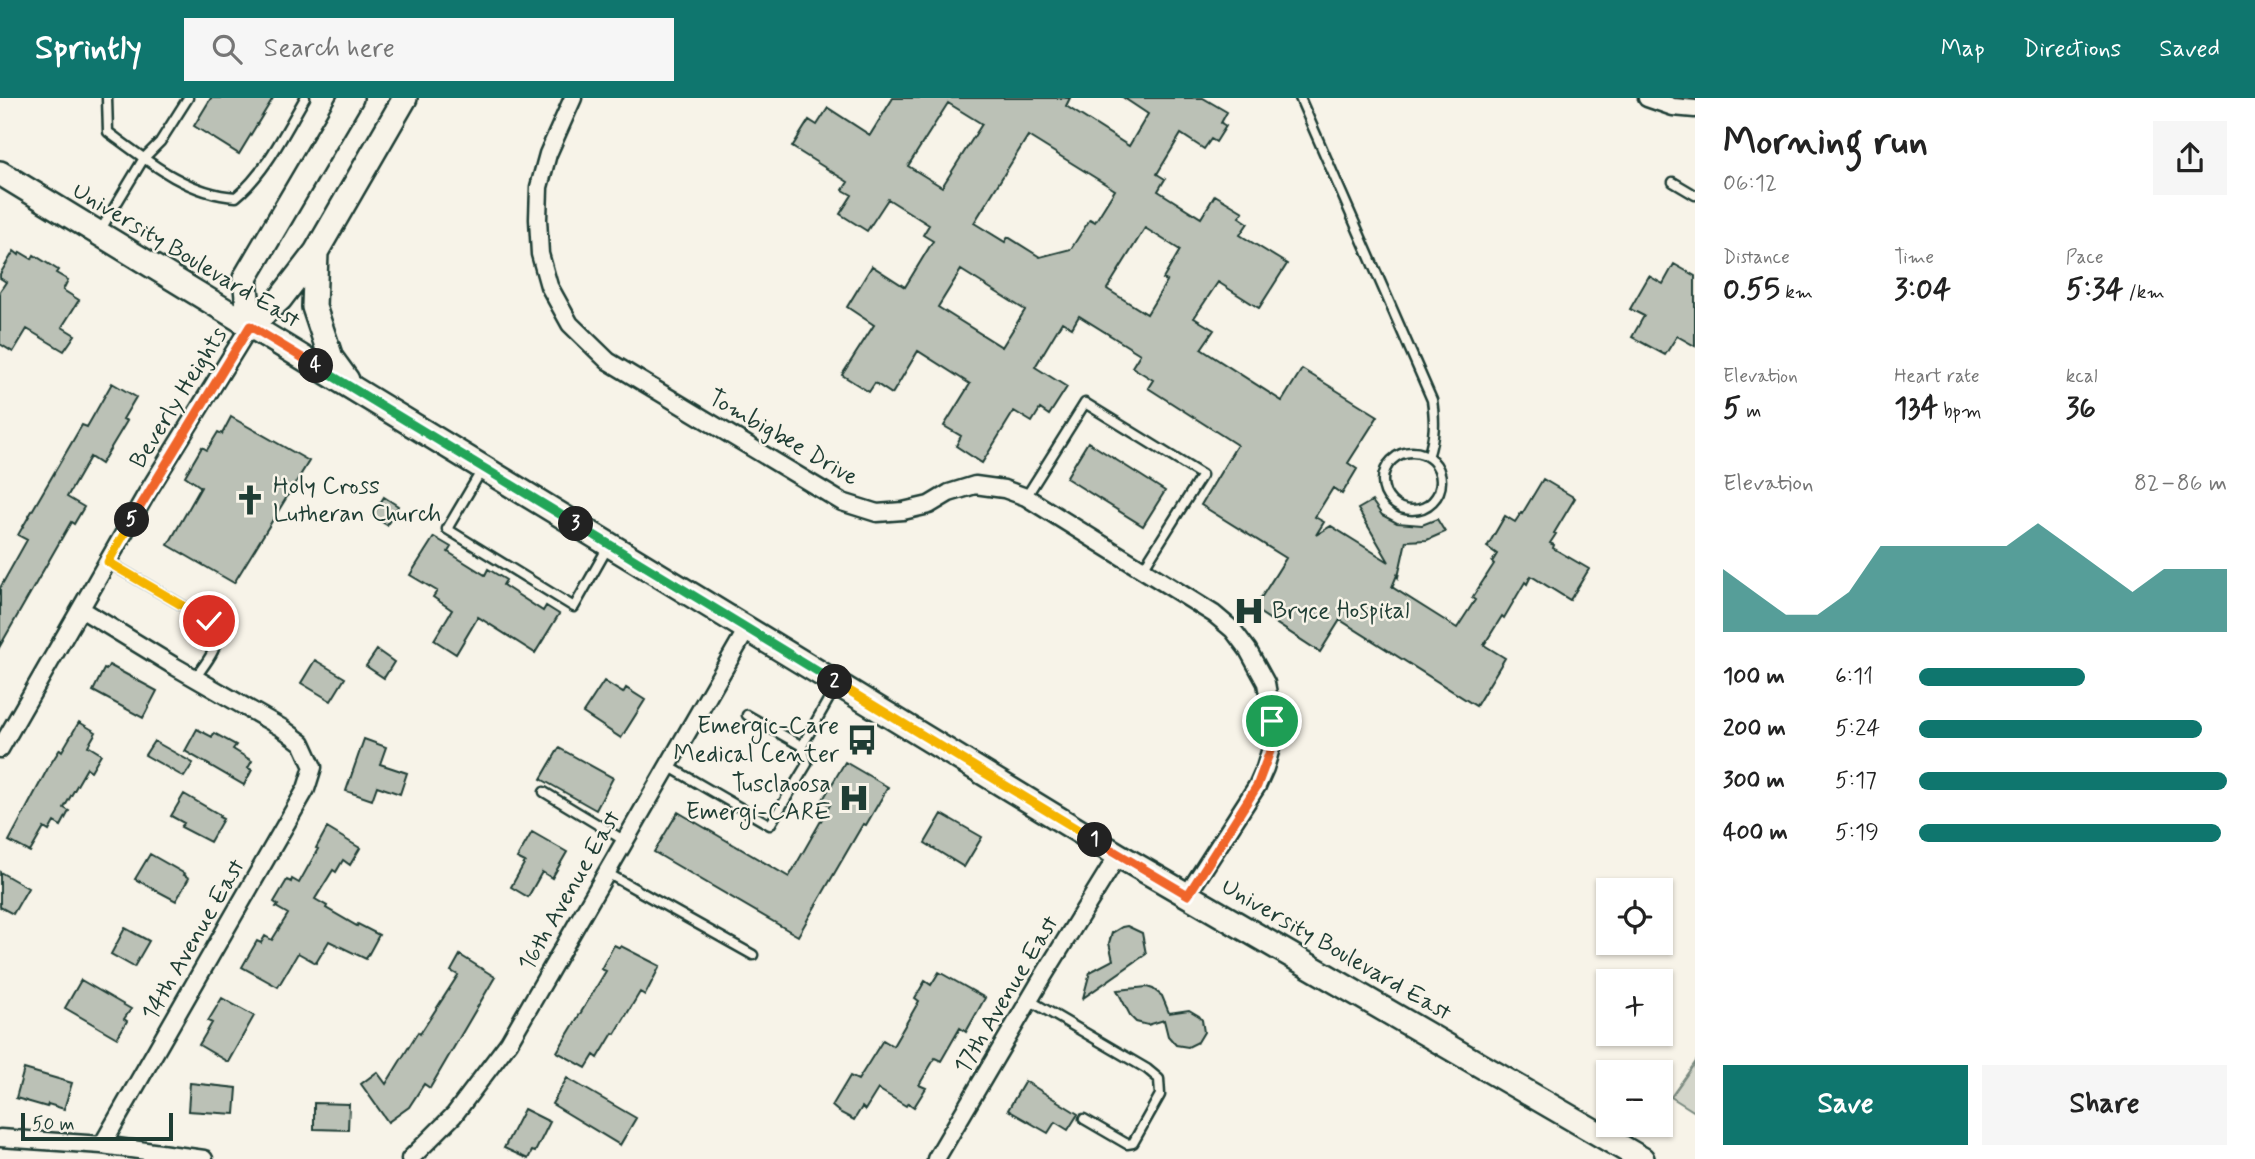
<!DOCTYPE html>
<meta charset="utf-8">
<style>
:root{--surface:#fff;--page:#f6f6f6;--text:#222;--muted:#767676;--accent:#0f766e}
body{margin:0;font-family:Mynerve,sans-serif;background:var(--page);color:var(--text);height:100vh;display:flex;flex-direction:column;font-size:26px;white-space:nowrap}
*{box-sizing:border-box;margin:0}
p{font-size:23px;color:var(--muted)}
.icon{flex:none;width:38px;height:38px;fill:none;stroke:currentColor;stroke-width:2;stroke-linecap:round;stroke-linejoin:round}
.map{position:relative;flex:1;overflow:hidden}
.sheet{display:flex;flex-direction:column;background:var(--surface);width:560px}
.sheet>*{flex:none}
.controls{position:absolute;left:1596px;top:780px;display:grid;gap:14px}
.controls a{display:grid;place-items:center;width:77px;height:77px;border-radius:0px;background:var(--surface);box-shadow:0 2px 5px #0004;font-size:35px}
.scale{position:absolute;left:21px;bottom:18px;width:152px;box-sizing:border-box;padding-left:7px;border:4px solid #1f3d34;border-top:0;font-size:19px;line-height:24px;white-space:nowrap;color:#1f3d34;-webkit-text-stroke:5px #f7f3e8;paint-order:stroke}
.pin{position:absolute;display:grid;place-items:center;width:60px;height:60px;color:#fff;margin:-30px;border:4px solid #fff;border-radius:50%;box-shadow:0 2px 7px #0007}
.km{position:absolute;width:35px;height:35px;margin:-18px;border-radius:50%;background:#222;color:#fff;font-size:19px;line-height:35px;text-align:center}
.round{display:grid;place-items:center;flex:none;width:74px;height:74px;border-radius:0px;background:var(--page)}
.head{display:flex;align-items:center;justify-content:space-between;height:119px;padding:0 28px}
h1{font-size:38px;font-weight:800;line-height:52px}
.metrics{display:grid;grid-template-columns:repeat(3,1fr);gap:10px;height:119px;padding:7px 28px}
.metrics div{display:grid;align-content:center}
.metrics b{font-size:30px;font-weight:800}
.metrics small{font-size:19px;font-weight:400}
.metrics p{font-size:19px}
.chart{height:196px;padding:14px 28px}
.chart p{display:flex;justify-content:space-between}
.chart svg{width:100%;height:126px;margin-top:7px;fill:var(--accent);opacity:.7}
.primary-button{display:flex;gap:14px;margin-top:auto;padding:14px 28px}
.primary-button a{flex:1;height:80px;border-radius:0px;background:var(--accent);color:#fff;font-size:28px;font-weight:800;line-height:80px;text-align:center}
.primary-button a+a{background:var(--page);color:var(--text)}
ul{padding:0 28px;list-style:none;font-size:23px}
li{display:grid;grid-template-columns:112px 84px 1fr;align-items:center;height:52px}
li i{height:18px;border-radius:9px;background:var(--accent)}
header{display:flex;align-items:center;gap:42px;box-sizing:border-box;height:98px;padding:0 35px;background:var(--accent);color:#fff}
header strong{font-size:33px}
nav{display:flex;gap:38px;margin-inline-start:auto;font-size:24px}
.search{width:490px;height:63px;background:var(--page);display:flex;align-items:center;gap:18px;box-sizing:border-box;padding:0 24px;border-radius:0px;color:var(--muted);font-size:26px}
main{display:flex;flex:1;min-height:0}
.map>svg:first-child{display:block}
</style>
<header>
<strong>Sprintly</strong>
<div class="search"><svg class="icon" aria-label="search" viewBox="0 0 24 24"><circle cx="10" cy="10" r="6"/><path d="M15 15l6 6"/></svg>Search here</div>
<nav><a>Map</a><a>Directions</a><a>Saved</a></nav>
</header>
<main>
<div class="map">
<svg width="1695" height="1061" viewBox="0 0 1695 1061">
<rect width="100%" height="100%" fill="#f7f3e8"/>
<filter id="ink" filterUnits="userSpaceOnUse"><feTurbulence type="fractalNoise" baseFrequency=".0143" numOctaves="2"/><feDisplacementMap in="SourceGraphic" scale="14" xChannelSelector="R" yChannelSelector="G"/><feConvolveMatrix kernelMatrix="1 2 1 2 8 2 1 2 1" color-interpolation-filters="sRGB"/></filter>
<g filter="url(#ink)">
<path fill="#d3d5ca" stroke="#79897f" stroke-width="2" d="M1695,965V1014L1671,999Z"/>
<path fill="#bbc1b6" stroke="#1f3d34" stroke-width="2" fill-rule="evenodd" d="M211,0H273L239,56L194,28Z
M893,0H1070L1066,8L1129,48L1148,16L1124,0H1203L1227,14L1221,25L1226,28L1216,44L1211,41L1204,51L1181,36L1157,76L1165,81L1158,93L1201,120L1215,97L1243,114L1239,119L1248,125L1240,137L1287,166L1259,210L1218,184L1194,220L1214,232L1201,251L1282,303L1302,271L1378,318L1348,365L1357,371L1342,396L1333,390L1315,419L1324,424L1316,437L1331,428L1389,464L1358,411L1372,403L1382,417L1397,425L1422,427L1437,421L1445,434L1427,442L1406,443L1398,479L1397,477L1392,489L1457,530L1475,502L1472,500L1494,466L1492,464L1497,456L1487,449L1505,418L1515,424L1521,415L1522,416L1543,381L1575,400L1554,435L1556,436L1550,445L1554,447L1553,450L1589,471L1570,502L1531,478L1527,486L1525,484L1504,520L1502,518L1484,547L1505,560L1476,608L1340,522L1320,554L1254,511L1286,460L1201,407L1237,347L1148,290L1153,282L1132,269L1140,256L1079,218L1072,230L1062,224L1035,269L1067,289L1049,317L1040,311L1032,324L1014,313L982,365L956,348L961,338L944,328L970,286L918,253L892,296L875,285L869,294L842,277L874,227L847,209L872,168L905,189L933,143L923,137L929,127L888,101L867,133L840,116L852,97L843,92L848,84L792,49L809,22L817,27L828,10L870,37ZM948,5L982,26L942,89L908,68ZM1028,38L1115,92L1095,124L1090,121L1071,151L1040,159L1008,139L1005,144L974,125ZM1145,130L1180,152L1163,181L1167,183L1147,216L1107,191ZM961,172L1025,212L1002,249L938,209Z
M14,153L19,157L20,154L32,161L34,157L58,172L56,175L68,182L63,192L79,202L62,229L75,237L64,253L27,231L13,254L0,246V193L6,184L0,180V176Z
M1674,166L1695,178V248L1677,238L1665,257L1632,239L1644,218L1630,211L1649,178L1663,186Z
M112,285L136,299L123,321L127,323L101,366L90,359L67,399L84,409L74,426L71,424L0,548V490L27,442L18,437L82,327L87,329Z
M231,319L309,363L234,485L168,447L201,389L185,378L202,349L207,352L218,334L222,336Z
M1088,344L1165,393L1143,428L1066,380Z
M384,399L398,408L387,427L372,418Z
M434,439L451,449L448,454L485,477L488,471L506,482L503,487L543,513L546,508L559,516L535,555L478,519L456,556L434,542L452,512L433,499L437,493L410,477Z
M377,552L394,564L384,580L366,568Z
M315,562L345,580L331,603L301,585Z
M109,567L157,593L143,620L93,593L104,571L106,572Z
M604,583L623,595L626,590L645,602L621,640L583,615Z
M79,624L96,634L88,648L101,656L91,673L87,670L64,710L69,713L61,728L54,724L49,733L44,730L30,754L9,743L48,670L60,651L62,653Z
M197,631L212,639L214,635L236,647L233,651L252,663L248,670L252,672L244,687L185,653Z
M364,641L386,649L380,666L407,675L400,696L377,688L372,702L346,693Z
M154,643L193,665L184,679L145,657Z
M559,650L613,680L596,712L541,681Z
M845,664L888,689L866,727L863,726L798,838L654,754L678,714L789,779L830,707L822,703Z
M184,696L220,717L219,719L223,721L210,744L181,729L184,725L171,718Z
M942,716L982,739L964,769L925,745Z
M327,730L360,750L350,767L343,762L336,774L333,772L315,801L327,808L326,810L357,828L358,826L379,837L366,861L329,843L316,865L298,855L278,889L242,869L257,843L261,845L265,838L272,842L288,816L276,809L278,807L274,804L287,782L291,784L292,781L299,785L318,751L316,750Z
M532,734L567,754L552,780L542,774L528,799L511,789L525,764L517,760Z
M150,756L185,776L184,777L189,780L176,803L135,781Z
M0,774L28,790L13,816L0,809Z
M1127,828L1142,835L1146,856L1083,900L1090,874L1113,862L1109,845L1112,835L1122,829Z
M125,830L149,843L134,869L111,856Z
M614,847L620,850L621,848L660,868L645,897L640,894L615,936L613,935L598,960L594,957L586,970L557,954L606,873L601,871Z
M460,857L495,879L430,990L424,986L409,1009L388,1024L361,986L377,974L386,986L418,934L420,936L458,877L451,873Z
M939,874L985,900L966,934L960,930L941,963L935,960L919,987L926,990L914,1009L908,1005L906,1008L878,991L865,1012L862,1009L854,1022L839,1014L832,1008L850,978L858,982L883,942L893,948L919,903L915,900L925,883L931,887Z
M81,882L131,911L124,921L127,923L117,940L65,910Z
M1147,889L1153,891L1162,898L1169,915L1189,912L1199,918L1202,922L1204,934L1198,944L1188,949L1176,947L1168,938L1164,922L1148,927L1136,924L1131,919L1117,892Z
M222,900L254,918L228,964L199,947L212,925L208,923Z
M24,971L72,985L64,1011L48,1006L47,1009L16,1000Z
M567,980L636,1020L620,1047L552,1006Z
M1025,983L1078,1016L1068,1032L1055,1024L1048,1035L1008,1012Z
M190,985L237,990L235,1016L188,1013Z
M314,1005L349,1006L348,1032L314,1031Z
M524,1011L550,1024L535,1054L532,1053L528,1061L504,1050Z"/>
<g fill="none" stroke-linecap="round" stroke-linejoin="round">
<g stroke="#1f3d34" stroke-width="13">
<path id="lane" d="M107,0L108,34C146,62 187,96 236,99C266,74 285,34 305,0
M1300,0L1432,302C1435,323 1435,338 1428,359
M1673,84L1695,97
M100,133L144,60L160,44L188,0
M1383 383a29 29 0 1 1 58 0a29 29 0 1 1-58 0Z
M483,370L447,431L574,509L608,449
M1026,399L1085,305L1202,377L1143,471
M108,464L209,523L217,530C219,551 207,563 195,580
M747,617L802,648
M668,668L770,727L807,666L802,648L836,588
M544,694L625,743
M607,775L753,857
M1029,902L1147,971L1159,981L1160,997L1133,1045L1127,1046L1084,1021"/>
</g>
<g stroke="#1f3d34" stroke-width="21">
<path id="street" d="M573,0L548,56L539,89L538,121L540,156L549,188L570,226L608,263L842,404L877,415L903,413L929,407L949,395L975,387L1004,391L1026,399L1214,516L1233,532L1248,552L1266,585L1273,623L1272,647L1265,670L1257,688L1187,797
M1647,0L1673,9L1695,11
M81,511L174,568L282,630L302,645L313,669L306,691L102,1047
M0,651L147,395L250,228
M0,1040L102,1047L204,1061
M410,1061L454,1017L509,944L747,531
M936,1061L1044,877L1118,757"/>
</g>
<g stroke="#1f3d34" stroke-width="28">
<path id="secondary" d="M0,75L1118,757L1642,1061
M316,154L314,209L331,260L347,282
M250,228L280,201L316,154L405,0
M250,228L245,180L351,0"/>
</g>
<use href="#lane" stroke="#f7f3e8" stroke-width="8"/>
<use href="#street" stroke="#f7f3e8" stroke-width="16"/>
<use href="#secondary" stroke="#f7f3e8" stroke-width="23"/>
</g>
</g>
<g fill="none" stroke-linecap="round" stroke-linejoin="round" filter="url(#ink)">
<g stroke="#fff" stroke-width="14">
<path id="split-1" d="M1095,742L1188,797L1257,688L1272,648V623"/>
</g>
<g stroke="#fff" stroke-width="14">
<path id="split-2" d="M835,584L1095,742"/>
</g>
<g stroke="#fff" stroke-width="14">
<path id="split-3" d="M576,426L835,584"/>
</g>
<g stroke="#fff" stroke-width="14">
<path id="split-4" d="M316,268L576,426"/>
</g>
<g stroke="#fff" stroke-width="14">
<path id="split-5" d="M132,422L250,228L316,268"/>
</g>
<g stroke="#fff" stroke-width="14">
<path id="split-6" d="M132,422L108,464L209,523"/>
</g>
<use href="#split-1" stroke="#f0652b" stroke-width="9"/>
<use href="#split-2" stroke="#f5b400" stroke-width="9"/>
<use href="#split-3" stroke="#22a559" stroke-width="9"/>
<use href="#split-4" stroke="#22a559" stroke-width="9"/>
<use href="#split-5" stroke="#f0652b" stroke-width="9"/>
<use href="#split-6" stroke="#f5b400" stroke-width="9"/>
</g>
<defs>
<g id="church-bare" transform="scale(2.415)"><path d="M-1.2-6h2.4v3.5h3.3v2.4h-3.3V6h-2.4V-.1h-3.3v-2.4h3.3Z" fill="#1f3d34" stroke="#f7f3e8" stroke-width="2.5" paint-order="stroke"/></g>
<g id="hospital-bare" transform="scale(2.415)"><path d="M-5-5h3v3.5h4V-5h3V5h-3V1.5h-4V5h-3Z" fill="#1f3d34" stroke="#f7f3e8" stroke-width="2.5" paint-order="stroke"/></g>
<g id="bus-bare" transform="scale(2.415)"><path d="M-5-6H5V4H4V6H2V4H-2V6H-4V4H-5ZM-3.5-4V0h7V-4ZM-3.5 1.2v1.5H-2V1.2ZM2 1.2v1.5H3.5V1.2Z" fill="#1f3d34" stroke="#f7f3e8" stroke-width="2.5" paint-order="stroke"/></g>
</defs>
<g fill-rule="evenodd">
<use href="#church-bare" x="250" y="402"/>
<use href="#hospital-bare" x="1249" y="513"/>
<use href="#bus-bare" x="862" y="642"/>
<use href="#hospital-bare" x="854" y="700"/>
</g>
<g text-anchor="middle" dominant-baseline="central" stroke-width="5" stroke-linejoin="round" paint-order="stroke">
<g font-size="24" fill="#1f3d34" stroke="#f7f3e8">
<text transform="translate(186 158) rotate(31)">University Boulevard East</text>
<text transform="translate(179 300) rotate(-58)">Beverly Heights</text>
<text transform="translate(783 340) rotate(30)">Tombigbee Drive</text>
<text transform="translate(570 793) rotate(-60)">16th Avenue East</text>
<text transform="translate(194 842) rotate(-60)">14th Avenue East</text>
<text transform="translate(1336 852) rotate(30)">University Boulevard East</text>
<text transform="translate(1007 897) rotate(-59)">17th Avenue East</text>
</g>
<g font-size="24" fill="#1f3d34" stroke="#f7f3e8" text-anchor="start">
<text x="273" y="388">Holy Cross<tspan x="273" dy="28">Lutheran Church</tspan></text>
<text x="1272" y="513">Bryce Hospital</text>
<text x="839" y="628" text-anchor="end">Emergic-Care<tspan x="839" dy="28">Medical Center</tspan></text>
<text x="831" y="686" text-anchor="end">Tusclaoosa<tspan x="831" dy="28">Emergi-CARE</tspan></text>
</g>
</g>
</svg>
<div class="controls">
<a><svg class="icon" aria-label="locate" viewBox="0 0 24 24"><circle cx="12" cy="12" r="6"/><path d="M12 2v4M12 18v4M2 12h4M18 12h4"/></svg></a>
<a>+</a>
<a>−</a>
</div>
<div class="scale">50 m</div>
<div class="pin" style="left:1272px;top:623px;background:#1e9e55"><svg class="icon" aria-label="arrive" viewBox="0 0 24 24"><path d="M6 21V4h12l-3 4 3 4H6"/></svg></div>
<div class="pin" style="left:209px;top:523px;background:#d93025"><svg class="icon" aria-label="check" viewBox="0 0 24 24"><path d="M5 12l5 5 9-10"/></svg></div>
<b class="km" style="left:1095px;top:742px">1</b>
<b class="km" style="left:835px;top:584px">2</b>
<b class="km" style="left:576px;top:426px">3</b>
<b class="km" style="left:316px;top:268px">4</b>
<b class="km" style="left:132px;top:422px">5</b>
</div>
<section class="sheet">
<div class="head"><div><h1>Morning run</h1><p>06:12</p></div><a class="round"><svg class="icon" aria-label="share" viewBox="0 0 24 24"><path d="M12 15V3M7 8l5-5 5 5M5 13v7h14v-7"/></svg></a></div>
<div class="metrics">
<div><p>Distance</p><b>0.55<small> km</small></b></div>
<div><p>Time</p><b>3:04</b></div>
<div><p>Pace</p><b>5:34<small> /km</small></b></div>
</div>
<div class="metrics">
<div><p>Elevation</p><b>5<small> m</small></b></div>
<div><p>Heart rate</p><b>134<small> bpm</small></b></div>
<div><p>kcal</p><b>36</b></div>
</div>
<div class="chart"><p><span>Elevation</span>82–86 m</p>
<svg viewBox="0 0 160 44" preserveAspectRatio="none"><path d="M0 44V22L10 30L20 38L30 38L40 30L50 14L60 14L70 14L80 14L90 14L100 6L110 14L120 22L130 30L140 22L150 22L160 22V44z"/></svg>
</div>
<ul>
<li><b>100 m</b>6:11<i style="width:54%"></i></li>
<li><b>200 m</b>5:24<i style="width:92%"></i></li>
<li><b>300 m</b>5:17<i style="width:100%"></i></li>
<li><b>400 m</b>5:19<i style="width:98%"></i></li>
</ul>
<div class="primary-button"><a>Save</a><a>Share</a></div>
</section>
</main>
